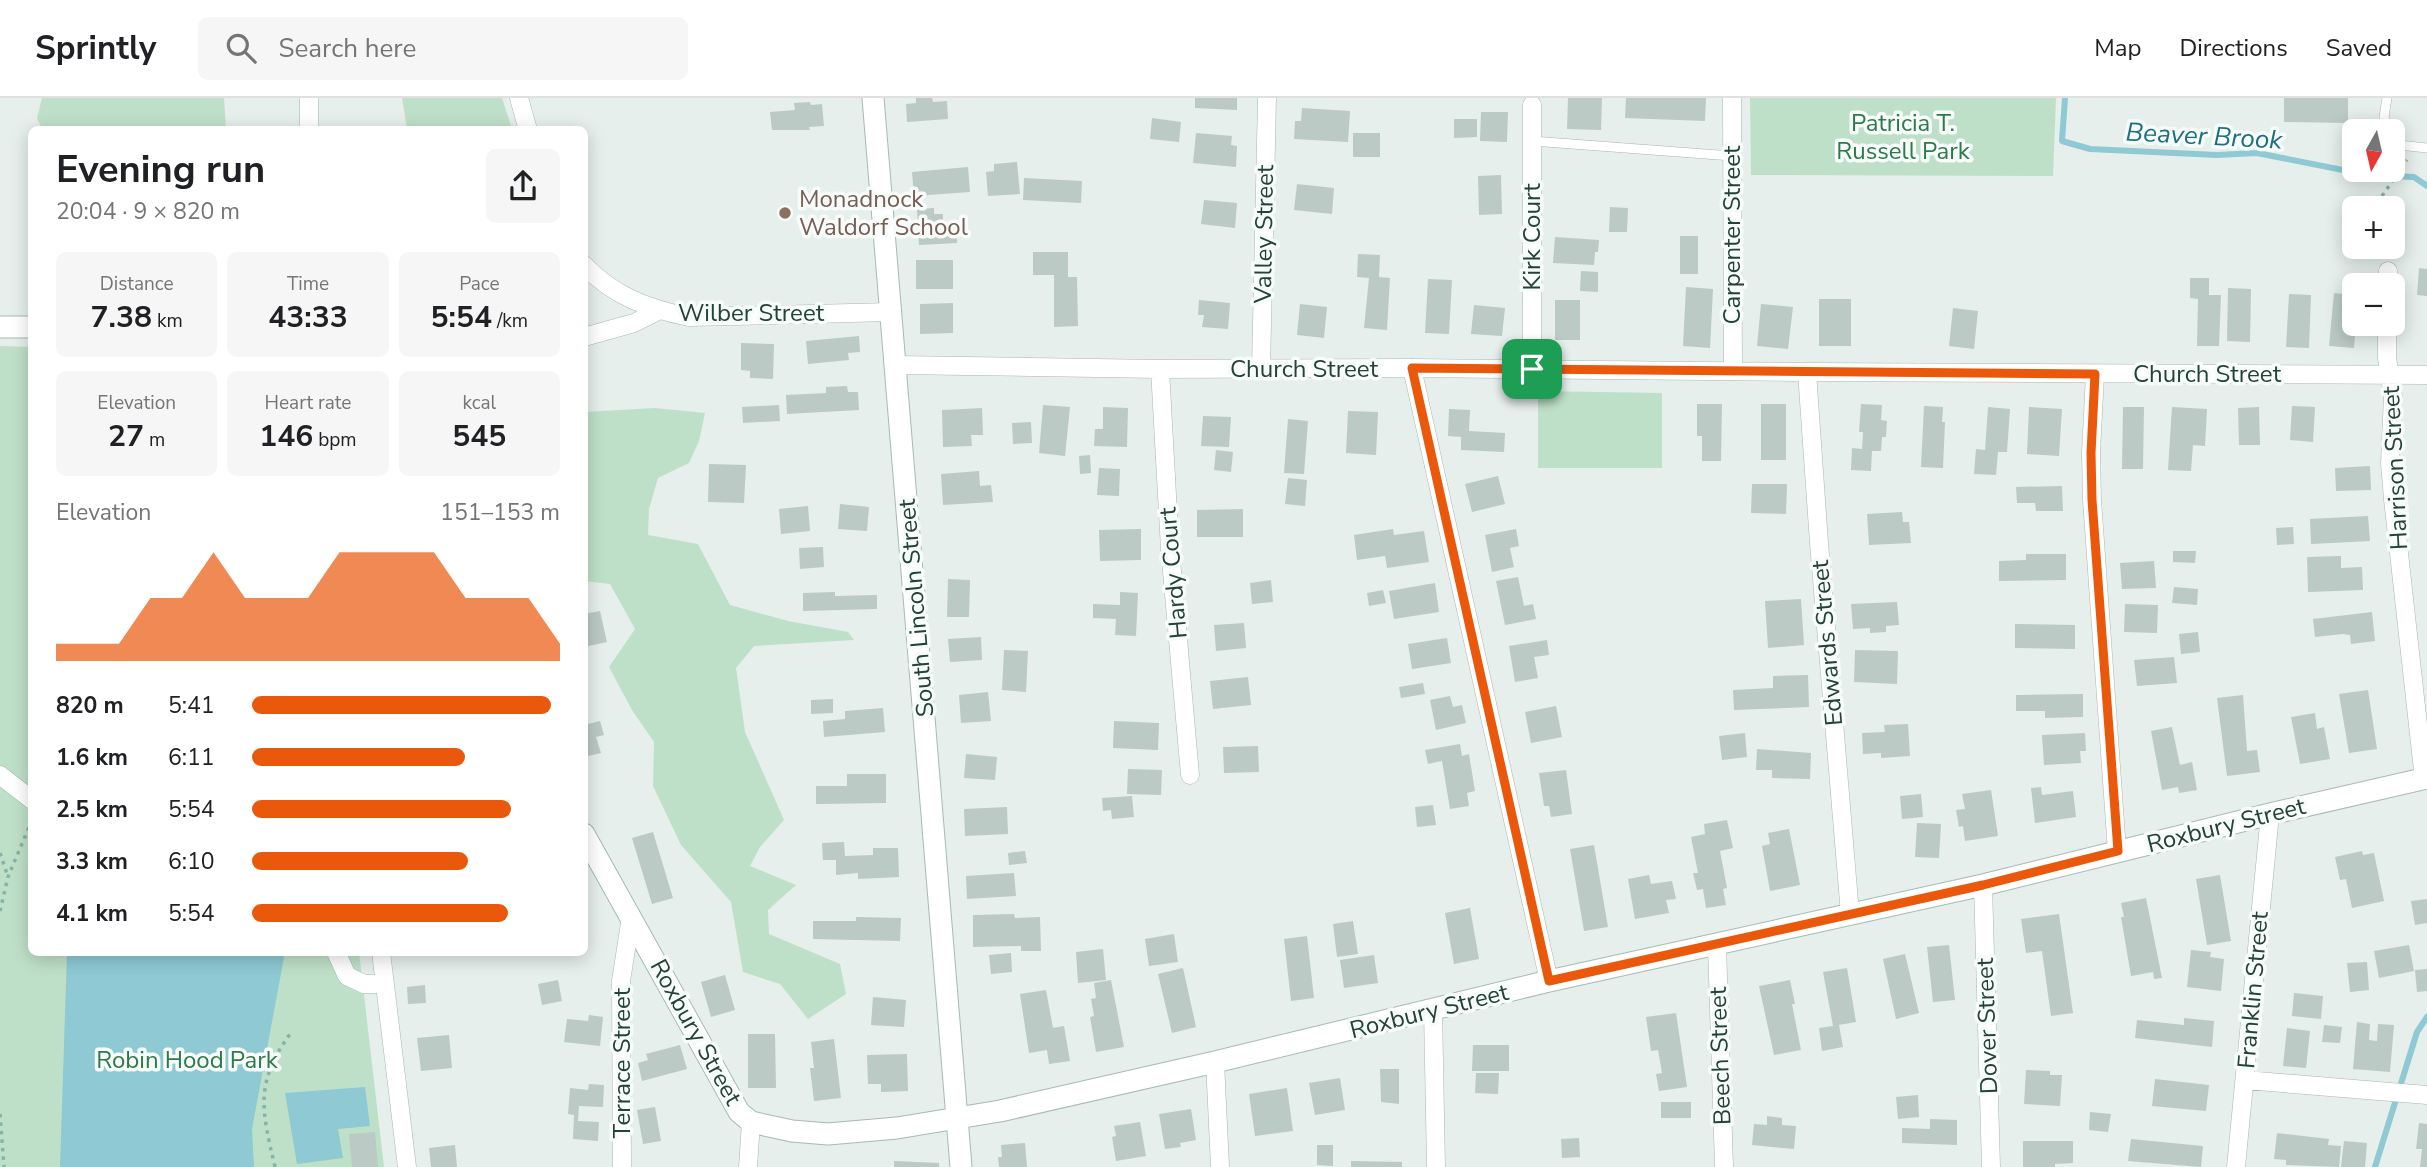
<!DOCTYPE html>
<meta charset="utf-8">
<style>
:root{--surface:#fff;--page:#f6f6f6;--text:#202124;--muted:#757577;--line:#e0e0e0;--accent:#ea580c}
body{margin:0;font-family:"Nunito Sans",sans-serif;background:var(--page);color:var(--text);height:100vh;display:flex;flex-direction:column;font-size:26px;white-space:nowrap}
*{box-sizing:border-box;margin:0}
p{font-size:23px;color:var(--muted)}
.icon{flex:none;width:38px;height:38px;fill:none;stroke:currentColor;stroke-width:2;stroke-linecap:round;stroke-linejoin:round}
.map{position:relative;flex:1;overflow:hidden}
.sheet{position:absolute;left:28px;top:28px;width:560px;height:830px;display:flex;flex-direction:column;background:var(--surface);border-radius:10px;box-shadow:0 4px 18px #0003}
.sheet>*{flex:none}
.needle{width:46px;rotate:188deg}
.controls{position:absolute;left:2342px;top:21px;display:grid;gap:14px}
.controls a{display:grid;place-items:center;width:63px;height:63px;border-radius:10px;background:var(--surface);box-shadow:0 4px 18px #0003;font-size:35px}
.pin{position:absolute;display:grid;place-items:center;width:60px;height:60px;color:#fff;margin:-30px;border-radius:14px;box-shadow:0 4px 10px #0006}
.round{display:grid;place-items:center;flex:none;width:74px;height:74px;border-radius:10px;background:var(--page)}
.overview{display:flex;align-items:center;justify-content:space-between;height:119px;padding:0 28px}
h1{font-size:38px;font-weight:700;line-height:52px}
.stats{display:grid;grid-template-columns:repeat(3,1fr);gap:10px;height:119px;padding:7px 28px}
.stats div{display:grid;align-content:center;border-radius:10px;background:var(--page);text-align:center}
.stats b{font-size:30px;font-weight:700}
.stats small{font-size:19px;font-weight:400}
.stats p{font-size:19px}
.chart{height:196px;padding:14px 28px}
.chart p{display:flex;justify-content:space-between}
.chart svg{width:100%;height:126px;margin-top:7px;fill:var(--accent);opacity:.7}
ul{padding:0 28px;list-style:none;font-size:23px}
li{display:grid;grid-template-columns:112px 84px 1fr;align-items:center;height:52px}
li i{height:18px;border-radius:9px;background:var(--accent)}
header{display:flex;align-items:center;gap:42px;box-sizing:border-box;height:98px;padding:0 35px;background:var(--surface);border-bottom:2px solid var(--line)}
header strong{font-size:33px}
nav{display:flex;gap:38px;margin-inline-start:auto;font-size:24px}
.search{width:490px;height:63px;background:var(--page);display:flex;align-items:center;gap:18px;box-sizing:border-box;padding:0 24px;border-radius:10px;color:var(--muted);font-size:26px}
.map>svg:first-child{display:block}
</style>
<header>
<strong>Sprintly</strong>
<div class="search"><svg class="icon" aria-label="search" viewBox="0 0 24 24"><circle cx="10" cy="10" r="6"/><path d="M15 15l6 6"/></svg>Search here</div>
<nav><a>Map</a><a>Directions</a><a>Saved</a></nav>
</header>
<div class="map">
<svg width="2427" height="1069" viewBox="0 0 2427 1069">
<rect width="100%" height="100%" fill="#e6efeb"/>
<path fill="#bfe0c8" d="M42,0H224L226,31H42L37,20Z
M402,0H502L512,31H407Z
M1750,0H2056L2053,78L1751,77Z
M0,248L31,249L32,854H359L384,1069H0Z
M1538,293L1662,295V370H1538Z
M655,310L705,315L699,343L689,365L658,380L649,411L648,437L698,446L730,507L788,523L848,534L854,542L754,548L736,570L745,634L784,722L760,749L750,768L796,787L768,812L769,836L840,866L846,896L808,921L780,886L743,874L731,804L681,747L653,688L654,644L632,612L609,569L635,531L610,486L585,483V314Z"/>
<path fill="#8ec9d4" d="M67,854H285L252,1031L254,1069H60Z
M365,989L370,1028L338,1031L343,1060L297,1066L285,995Z"/>
<g fill="none" stroke-linecap="round" stroke-linejoin="round">
<path stroke="#8ec9d4" stroke-width="6" d="M2065,0L2062,43L2090,51L2217,57L2257,55L2368,77L2414,79L2427,88
M2375,1069L2417,934L2427,919"/>
</g>
<path fill="#bbcac4" d="M916,0H932L933,4L947,3L948,21L907,24L906,6L916,5Z
M1195,0H1237V12L1195,10Z
M1568,0H1602L1601,32L1567,31Z
M1626,0H1706L1705,23L1625,20Z
M2284,0H2348V25L2284,24Z
M810,4L811,7L822,6L824,28L809,29L810,32H772L770,14L795,12L794,5Z
M1302,10L1350,13L1348,44L1294,41L1295,23H1301Z
M1481,14H1508L1507,44L1480,43Z
M1152,20L1181,24L1179,44L1150,41Z
M1454,21H1477V39L1454,40Z
M1196,35L1232,38L1231,47L1237,48L1236,69L1193,65Z
M1353,35H1380V59H1353Z
M1017,64L1020,96L988,98L986,74L994,73V66Z
M968,69L970,94L914,98L912,74Z
M1501,77L1502,116L1479,117L1478,78Z
M1024,80L1082,83L1081,105L1023,102Z
M1297,86L1334,90L1332,116L1294,112Z
M1204,102L1237,105L1235,130L1201,126Z
M1610,109L1628,110L1627,134H1609Z
M934,110V116H943V131L957,130V145L919,147L917,111Z
M1680,138H1698V176H1680Z
M1555,139L1599,142L1598,154H1595L1594,167L1553,165Z
M1033,154H1068V179H1077L1078,228L1054,229V177H1033Z
M1358,156L1380,157L1379,179L1390,180L1387,232L1364,230L1369,180L1357,179Z
M916,162H953V191H916Z
M2419,170L2427,171V198L2417,197Z
M1581,173L1598,174V194L1580,193Z
M2190,180H2209V197H2221L2219,248H2197L2198,201L2190,200Z
M1428,181L1452,182L1449,236L1425,235Z
M1686,189L1713,191L1710,250L1683,248Z
M2228,190L2251,191L2250,244L2227,243Z
M2334,195L2354,197V226H2356L2354,250L2329,248Z
M2289,196L2311,197L2309,250L2286,249Z
M1819,201H1851V248H1819Z
M1199,202L1230,205L1228,231L1202,229L1204,217H1198Z
M1555,202H1580V242H1555Z
M953,205V235L920,236V206Z
M1300,206L1327,209L1324,240L1297,237Z
M1761,206L1793,209L1788,251L1757,248Z
M1474,207L1505,210L1502,238L1471,236Z
M1953,210L1978,213L1974,251L1949,248Z
M859,238L860,254L848,255L849,262L808,266L806,243Z
M741,245L774,246L773,281L750,280V273L741,272Z
M847,288L848,294H858L859,312L787,316L786,297L826,295V289Z
M1697,306H1722L1721,363H1702V338H1697Z
M1761,306H1786V362H1761Z
M1861,306L1882,307L1881,322L1887,323L1886,339H1882L1881,353H1872L1871,373L1851,372L1852,350L1862,351L1863,334H1859Z
M779,307L780,323L743,325L742,309Z
M1043,307L1070,309L1065,358L1039,355Z
M1924,308L1943,309L1942,324H1945L1943,370L1921,369Z
M2292,308L2315,309L2313,344L2290,342Z
M1103,309L1128,310L1127,349L1094,348L1095,331H1103Z
M1988,309L2010,311L2007,354H1998L1996,377L1974,376L1976,351L1985,352Z
M2029,309L2062,311L2059,358L2027,356Z
M2123,309H2144L2143,371H2122Z
M2172,309L2207,311L2205,348L2193,347L2191,373L2168,372Z
M2259,309L2260,347H2239L2238,310Z
M982,310L983,337H971L972,348L943,349L942,312Z
M1449,311L1470,312L1469,333L1505,335L1504,354L1461,352V339L1448,338Z
M1348,313L1378,314L1376,357L1346,355Z
M1203,318L1231,319L1229,349L1201,348Z
M1288,321L1308,323L1304,376L1284,375Z
M1031,324L1032,345L1013,346L1012,325Z
M1216,352L1233,354L1231,374L1214,372Z
M1090,357L1091,375L1080,376L1079,358Z
M709,366L746,367L744,405L708,404Z
M2370,368L2371,392L2336,393L2335,370Z
M1099,370L1120,371L1119,398L1097,397Z
M979,373L980,388L991,387L993,404L943,407L941,376Z
M1498,378L1505,406L1472,414L1465,386Z
M1288,380L1307,382L1305,408L1285,406Z
M1752,386H1787L1786,416L1751,415Z
M2062,388L2063,413H2036L2035,405H2017L2016,389Z
M840,406L869,409L867,433L838,431Z
M808,408L810,433L781,436L779,411Z
M1243,411V439H1197V412Z
M1902,414L1903,424H1909L1911,445L1869,447L1867,416Z
M2368,418L2370,443L2311,446L2310,421Z
M2293,429L2294,446L2277,447L2276,430Z
M1141,431V462L1100,463L1099,432Z
M1393,431L1394,437L1424,433L1429,464L1387,470L1385,458L1357,462L1354,437Z
M1516,431L1519,448L1510,450L1514,469L1492,474L1485,437Z
M823,449L824,469L800,471L799,450Z
M2173,453H2196L2195,465L2173,464Z
M2026,456H2066V482L1999,483V463L2026,462Z
M2341,458V470L2362,469L2363,492L2308,494L2307,459Z
M2154,463L2156,490L2122,491L2120,465Z
M1518,479L1524,508L1533,506L1536,521L1505,527L1496,483Z
M948,481L970,482L969,519H947Z
M1271,482L1273,504L1252,506L1250,485Z
M1435,485L1439,514L1394,521L1389,493Z
M2174,489L2198,491L2197,507L2172,505Z
M1383,492L1386,505L1369,508L1367,495Z
M835,494V498L877,497V511L803,513V495Z
M1120,494L1138,495L1136,538L1115,537L1116,521L1093,520V506L1120,507Z
M1801,501L1804,547L1768,550L1765,503Z
M1897,504L1899,527L1886,528V534L1870,535V530L1853,531L1851,506Z
M2125,506L2158,507L2157,535L2124,534Z
M600,513L607,544L584,549V516Z
M2372,514L2375,543L2351,546L2350,537L2343,536L2315,539L2313,521Z
M1244,525L1246,550L1216,553L1214,527Z
M2015,526L2075,527V551L2015,550Z
M2198,534L2200,554L2181,556L2179,536Z
M981,539L982,562L950,564L948,541Z
M1447,540L1451,565L1412,571L1408,546Z
M1547,542L1549,557L1534,559L1538,580L1515,584L1509,548Z
M1004,552L1028,553L1026,594L1002,592Z
M1855,552L1898,553L1897,586L1854,584Z
M2174,559L2177,585L2137,588L2134,562Z
M1808,577L1809,609L1734,612L1733,592L1773,590V578Z
M1248,579L1251,607L1213,611L1210,583Z
M1423,585L1425,596L1401,600L1399,589Z
M2368,592L2377,651L2349,655L2339,596Z
M988,594L991,623L961,625L959,597Z
M2083,596V619L2045,620V613H2016V597Z
M2243,597L2247,653L2257,652L2260,674L2227,678L2217,600Z
M1450,598L1453,609L1462,607L1466,625L1436,632L1430,602Z
M833,601V615L811,616V602Z
M1556,608L1562,639L1531,645L1525,614Z
M883,610L885,634L824,639L823,623L845,621V613Z
M2315,615L2317,631L2324,629L2330,661L2300,666L2291,619Z
M600,623L604,637L596,639L601,655L584,659V627Z
M1114,623L1159,625L1158,652L1113,650Z
M1908,626L1910,658L1881,660V655L1863,656L1862,635L1885,634L1884,627Z
M2172,629L2180,667L2192,664L2197,692L2179,695L2178,689L2162,692L2151,633Z
M1745,635L1747,659L1722,662L1719,638Z
M2085,635L2086,653H2080L2081,665L2044,667L2042,637Z
M1460,646L1462,658L1469,656L1475,693L1467,695L1469,708L1450,711L1442,663L1428,666L1425,652Z
M1258,648L1259,674L1224,675L1223,649Z
M1757,651L1811,655L1810,681L1772,680V672H1756Z
M966,656L997,659L995,682L964,680Z
M1128,671L1162,672L1161,697L1127,696Z
M1566,672L1572,716L1551,719L1549,708H1544L1539,675Z
M847,676H886V705L816,706V688H847Z
M2041,689L2042,697L2073,693L2076,719L2035,725L2031,690Z
M1991,692L1998,738L1965,743L1963,728L1959,729L1956,712L1965,711L1962,696Z
M1921,696L1923,719L1902,721L1900,698Z
M1132,698L1134,719L1112,721L1111,712L1103,713L1102,700Z
M1433,707L1436,727L1417,729L1415,709Z
M1007,709L1008,736L965,738L964,711Z
M1727,722L1733,750L1720,753L1727,790L1723,791L1726,807L1706,810L1703,791L1697,792L1693,775H1698L1691,739L1705,736L1704,726Z
M1917,725L1941,726L1939,760L1915,759Z
M1789,731L1800,787L1770,793L1762,748L1770,746L1768,735Z
M653,734L673,800L652,806L632,740Z
M844,744L845,758L873,757V750H898L899,779L858,781V775L836,777V762H823L822,745Z
M1594,747L1608,829L1584,833L1570,751Z
M1025,753L1027,765L1009,767L1008,755Z
M2362,753L2363,757L2374,755L2384,803L2352,810L2346,781L2340,782L2335,759Z
M1014,775L1016,798L967,801L966,778Z
M1649,777L1651,786L1672,783L1676,801L1666,802L1669,815L1635,821L1628,781Z
M2220,777L2231,843L2207,847L2196,781Z
M2146,800L2162,880L2154,881L2153,874L2131,878L2121,819H2124L2121,805Z
M2427,801V825L2415,827L2411,803Z
M1470,810L1479,861L1454,866L1445,815Z
M1014,816L1015,820L1040,819L1041,853H1021V848L973,849V817Z
M2059,816L2073,915L2051,918L2042,853L2026,855L2021,821Z
M856,819L901,820L900,843L813,841V823H856Z
M1353,823L1358,856L1337,859L1333,826Z
M1174,836L1178,864L1149,868L1145,841Z
M1307,838L1314,900L1291,903L1284,841Z
M1949,847L1955,902L1933,904L1927,849Z
M2409,847L2414,873L2379,880L2374,853Z
M1103,851L1106,882L1078,885L1076,854Z
M2191,852L2211,854L2210,859L2224,861L2221,893L2187,889Z
M1011,855L1012,874L991,876L989,857Z
M1905,856L1919,915L1896,921L1883,861Z
M1374,857L1378,885L1344,890L1340,862Z
M2367,864L2369,892L2350,894L2347,865Z
M1183,870L1196,929L1172,935L1158,876Z
M1847,870L1856,924L1839,927L1843,949L1822,953L1819,930L1833,928L1823,874Z
M2427,871V893L2417,894L2415,872Z
M725,877L735,912L711,919L701,884Z
M558,882L562,903L542,907L538,886Z
M1111,882L1124,949L1096,954L1090,919L1094,918L1091,901L1096,900L1094,885Z
M1790,882L1795,906H1792L1801,952L1774,957L1759,888Z
M425,887L426,905L408,906L407,889Z
M1046,892L1053,930L1064,928L1070,963L1049,966L1047,952L1029,955L1020,896Z
M2294,895L2323,898L2321,921L2292,918Z
M873,899L906,902L904,929L871,927Z
M1676,915L1687,989L1659,993L1656,976L1662,975L1658,952L1651,953L1646,919Z
M589,917L603,919L600,948L564,944L567,921L588,923Z
M2184,920L2214,923L2212,949L2135,940L2137,922L2184,927Z
M2357,924L2370,926L2369,942L2377,943L2378,926L2394,927L2390,974L2353,971Z
M2324,927L2342,929L2340,945L2322,944Z
M2287,930L2310,933L2306,970L2283,968Z
M748,936H775L776,990H748Z
M449,937L452,970L421,973L417,940Z
M834,941L841,1000L814,1003L810,970H814L811,944Z
M680,947L687,971L642,983L638,965L648,962L646,956Z
M1473,947H1509V973H1472Z
M907,956L908,993L881,994V986H868L867,957Z
M1380,971H1399V1006L1381,1004Z
M2026,972L2050,973V977H2062L2060,1008L2024,1006Z
M1476,975H1499L1498,996L1475,995Z
M1340,980L1345,1012L1315,1017L1309,985Z
M2155,981L2209,987L2206,1013L2152,1008Z
M589,986L604,987L603,1009L579,1008L578,1023L599,1024L598,1043L573,1041L574,1017L568,1016L570,990L588,992Z
M1287,990L1293,1033L1255,1038L1249,996Z
M1918,997L1919,1019L1898,1021L1896,999Z
M1661,1004H1691V1020H1661Z
M655,1009L661,1043L643,1046L637,1012Z
M1191,1011L1196,1042L1180,1045L1181,1049L1165,1051L1159,1016Z
M2090,1014L2111,1016L2108,1034L2089,1032Z
M1767,1018L1782,1020V1027L1796,1028L1794,1051L1752,1047L1754,1026L1767,1027Z
M1930,1021L1957,1022V1047L1902,1045V1030L1930,1031Z
M1140,1024L1146,1058L1116,1063L1112,1039L1116,1038L1114,1028Z
M2419,1025L2427,1026V1069H2420L2422,1051H2416Z
M375,1034L378,1069H352L349,1036Z
M2277,1035L2329,1041L2328,1047L2341,1048L2339,1069L2286,1067V1062L2274,1061Z
M1579,1040L1580,1059L1562,1060L1561,1041Z
M2131,1041L2203,1048L2201,1069L2128,1063Z
M2023,1043H2073V1065L2055,1066V1069H2023Z
M2344,1043L2367,1045L2365,1069H2341Z
M1025,1045L1027,1069H999L998,1059H1002L1001,1047Z
M455,1047L457,1069H431L429,1050Z
M1317,1047H1333V1068L1317,1067Z
M894,1063L939,1065V1069H894Z
M1351,1063L1402,1064V1069H1351Z"/>
<g fill="none" stroke-linecap="round" stroke-linejoin="round">
<g stroke="#a8b8b2" stroke-width="10">
<path id="lane" d="M2387,0L2384,19L2388,33
M2392,41L2399,47L2427,50
M1532,43L1732,58"/>
</g>
<g stroke="#a8b8b2" stroke-width="19">
<path id="street" d="M519,0L528,32
M1732,0L1733,273
M309,32V0
M584,167C613,198 649,211 689,219L891,214
M2388,187V173
M2387,226V260L2393,298L2390,365L2393,401L2424,681
M584,239L634,225L658,213
M895,267L1160,271L1412,270L1807,274L2427,277
M1412,270L1549,883
M1160,271L1170,451L1190,677
M1261,271L1267,0
M1532,271V7
M1807,274L1819,445L1850,816
M2095,276L2091,355L2092,402L2117,753
M0,677L32,702
M1983,787L1991,1069
M1717,847L1724,1069
M336,854L347,878L364,886H384
M381,854L407,1069
M1433,912L1436,1069
M1215,964L1220,1069
M2245,982L2427,997
M622,1069L621,883L631,819
M748,1069L751,1024
M2236,1069L2270,716"/>
</g>
<g stroke="#a4bbb3" stroke-width="23">
<path id="secondary" d="M873,0L961,1069
M0,229H32
M584,736L739,1014L751,1024L792,1033L828,1036L897,1030L1000,1013L1215,964L1549,883L1983,787L2270,716L2427,680"/>
</g>
<path stroke="#86b3a5" stroke-width="3.5" stroke-dasharray="3.5 5" stroke-linecap="butt" d="M2382,98L2407,62
M0,755L8,779
M0,813L8,779L32,722
M0,1016L4,1069
M275,1069C262,1013 254,986 290,936"/>
<use href="#lane" stroke="#fff" stroke-width="9"/>
<use href="#street" stroke="#fff" stroke-width="18"/>
<use href="#secondary" stroke="#fff" stroke-width="21"/>
</g>
<g fill="none" stroke-linecap="round" stroke-linejoin="round">
<g stroke="#fff" stroke-width="14">
<path id="route" d="M1412,270L2095,276L2091,355L2092,402L2118,753L1983,787L1549,883Z"/>
</g>
<use href="#route" stroke="#ea580c" stroke-width="9"/>
</g>
<circle fill="#8d6e63" stroke="#f7fbf9" stroke-width="2.5" cx="785" cy="115" r="7"/>
<g text-anchor="middle" dominant-baseline="central" stroke-width="7" stroke-linejoin="round" paint-order="stroke">
<g font-size="24" fill="#2d7a4b" stroke="#f7fbf9">
<text x="1903" y="25">Patricia T.<tspan x="1903" dy="28">Russell Park</tspan></text>
<text x="187" y="962">Robin Hood Park</text>
</g>
<g font-size="24" fill="#785e54" stroke="#f7fbf9" text-anchor="start">
<text x="799" y="101">Monadnock<tspan x="799" dy="28">Waldorf School</tspan></text>
</g>
<g font-size="24" fill="#24423a" stroke="#f7fbf9">
<text transform="translate(1264 136) rotate(-89)">Valley Street</text>
<text transform="translate(1732 137) rotate(-90)">Carpenter Street</text>
<text transform="translate(1532 139) rotate(-90)">Kirk Court</text>
<text x="751" y="215">Wilber Street</text>
<text x="1304" y="271">Church Street</text>
<text x="2207" y="276">Church Street</text>
<text transform="translate(2395 370) rotate(-93)">Harrison Street</text>
<text transform="translate(1173 475) rotate(-95)">Hardy Court</text>
<text transform="translate(916 510) rotate(-95)">South Lincoln Street</text>
<text transform="translate(1827 545) rotate(-95)">Edwards Street</text>
<text transform="translate(2226 727) rotate(-14)">Roxbury Street</text>
<text transform="translate(2253 892) rotate(-85)">Franklin Street</text>
<text transform="translate(1429 913) rotate(-14)">Roxbury Street</text>
<text transform="translate(1987 928) rotate(-92)">Dover Street</text>
<text transform="translate(696 934) rotate(61)">Roxbury Street</text>
<text transform="translate(1720 958) rotate(-92)">Beech Street</text>
<text transform="translate(622 965) rotate(-90)">Terrace Street</text>
</g>
<g font-size="26" font-style="italic" fill="#1c6f80" stroke="#f7fbf9">
<text transform="translate(2204 38) rotate(3)">Beaver Brook</text>
</g>
</g>
</svg>
<div class="controls">
<a><svg class="needle" viewBox="-14 -14 28 28"><path d="M0-13l5 13h-10z" fill="#e53935"/><path d="M0 13l5-13h-10z" fill="#757577"/></svg></a>
<a>+</a>
<a>−</a>
</div>
<div class="pin" style="left:1532px;top:271px;background:#1e9e55"><svg class="icon" aria-label="arrive" viewBox="0 0 24 24"><path d="M6 21V4h12l-3 4 3 4H6"/></svg></div>
<section class="sheet">
<div class="overview"><div><h1>Evening run</h1><p>20:04 · 9 × 820 m</p></div><a class="round"><svg class="icon" aria-label="share" viewBox="0 0 24 24"><path d="M12 15V3M7 8l5-5 5 5M5 13v7h14v-7"/></svg></a></div>
<div class="stats">
<div><p>Distance</p><b>7.38<small> km</small></b></div>
<div><p>Time</p><b>43:33</b></div>
<div><p>Pace</p><b>5:54<small> /km</small></b></div>
</div>
<div class="stats">
<div><p>Elevation</p><b>27<small> m</small></b></div>
<div><p>Heart rate</p><b>146<small> bpm</small></b></div>
<div><p>kcal</p><b>545</b></div>
</div>
<div class="chart"><p><span>Elevation</span>151–153 m</p>
<svg viewBox="0 0 160 44" preserveAspectRatio="none"><path d="M0 44V38L10 38L20 38L30 22L40 22L50 6L60 22L70 22L80 22L90 6L100 6L110 6L120 6L130 22L140 22L150 22L160 38V44z"/></svg>
</div>
<ul>
<li><b>820 m</b>5:41<i style="width:97%"></i></li>
<li><b>1.6 km</b>6:11<i style="width:69%"></i></li>
<li><b>2.5 km</b>5:54<i style="width:84%"></i></li>
<li><b>3.3 km</b>6:10<i style="width:70%"></i></li>
<li><b>4.1 km</b>5:54<i style="width:83%"></i></li>
</ul>
</section>
</div>
